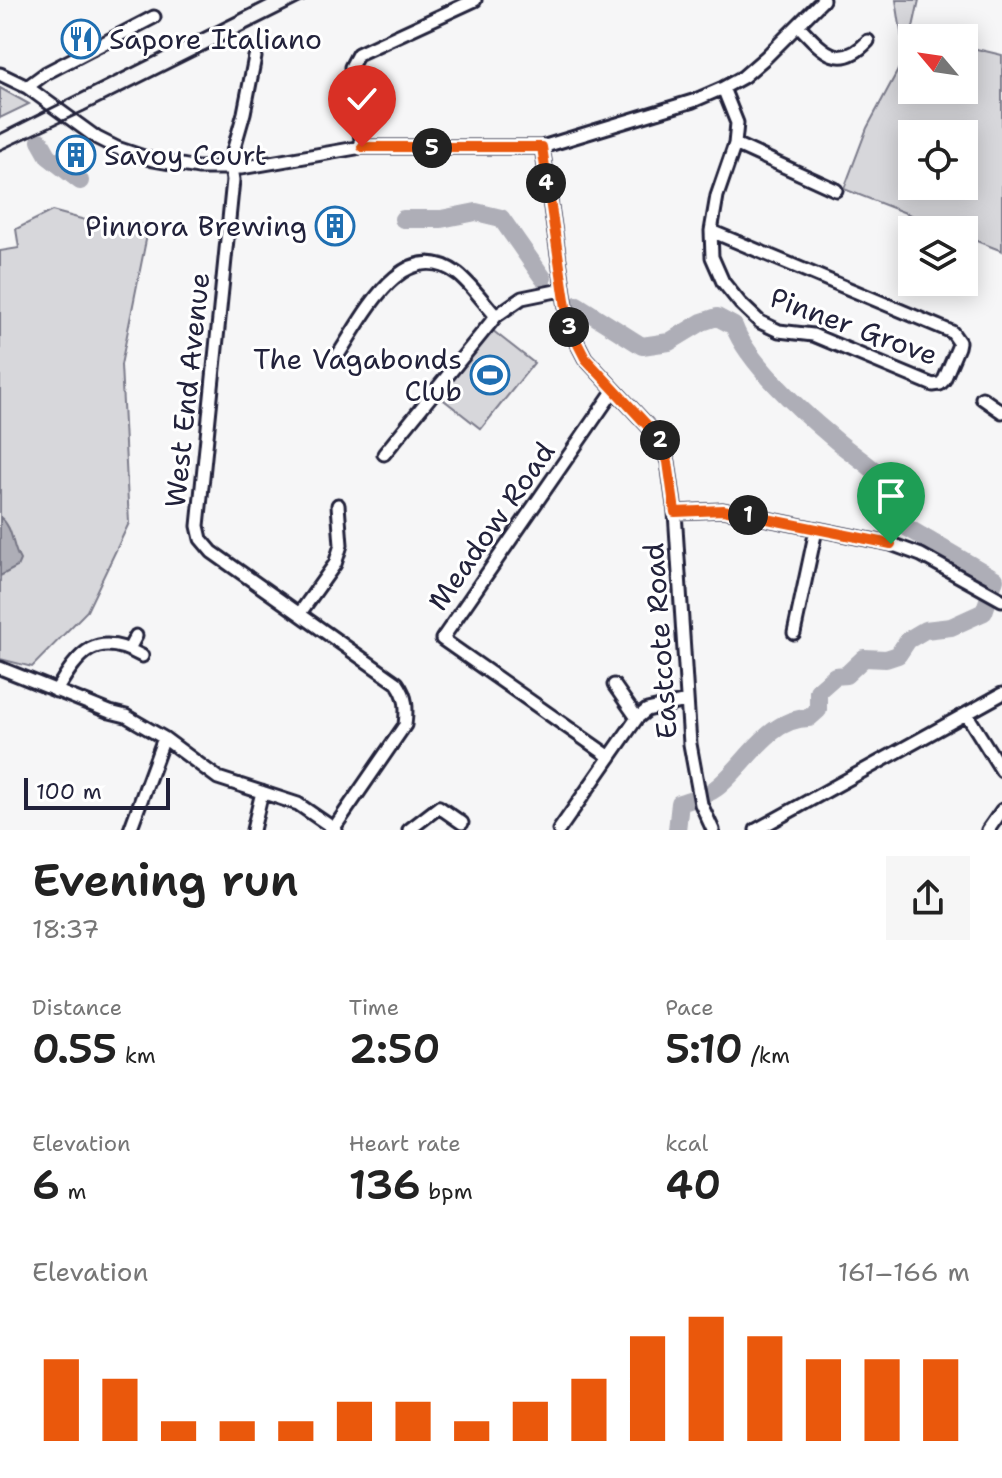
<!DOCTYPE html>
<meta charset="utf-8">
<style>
:root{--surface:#fff;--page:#f6f6f6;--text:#222;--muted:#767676;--accent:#ea580c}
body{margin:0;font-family:"Shantell Sans",sans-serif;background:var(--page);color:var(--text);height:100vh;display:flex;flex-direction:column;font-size:30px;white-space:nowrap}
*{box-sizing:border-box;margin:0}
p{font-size:26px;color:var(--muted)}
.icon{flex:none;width:44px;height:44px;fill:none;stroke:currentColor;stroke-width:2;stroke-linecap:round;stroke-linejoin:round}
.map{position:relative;height:830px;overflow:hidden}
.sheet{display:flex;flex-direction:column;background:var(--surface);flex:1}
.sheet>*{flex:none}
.needle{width:52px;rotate:299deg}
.buttons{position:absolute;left:898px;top:24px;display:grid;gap:16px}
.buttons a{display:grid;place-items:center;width:80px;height:80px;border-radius:0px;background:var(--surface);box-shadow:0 4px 20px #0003;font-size:40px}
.scale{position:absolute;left:24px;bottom:20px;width:146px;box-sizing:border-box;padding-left:8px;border:4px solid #22223b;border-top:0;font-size:22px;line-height:28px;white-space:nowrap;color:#22223b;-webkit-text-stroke:6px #fff;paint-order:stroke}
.pin{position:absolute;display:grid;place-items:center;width:68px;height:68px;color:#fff;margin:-82px -34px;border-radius:50% 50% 50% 0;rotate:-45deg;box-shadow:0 0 8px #0007}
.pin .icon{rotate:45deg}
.km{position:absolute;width:40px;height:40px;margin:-20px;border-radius:50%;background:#222;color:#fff;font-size:22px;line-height:40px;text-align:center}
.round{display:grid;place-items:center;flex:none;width:84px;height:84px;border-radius:0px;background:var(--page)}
.summary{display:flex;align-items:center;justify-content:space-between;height:136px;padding:0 32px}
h1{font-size:44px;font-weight:600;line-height:60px}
.figures{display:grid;grid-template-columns:repeat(3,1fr);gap:12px;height:136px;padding:8px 32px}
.figures div{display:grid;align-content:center}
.figures b{font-size:40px;font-weight:600}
.figures small{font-size:22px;font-weight:400}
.figures p{font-size:22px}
.chart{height:224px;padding:16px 32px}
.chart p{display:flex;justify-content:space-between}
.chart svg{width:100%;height:144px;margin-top:8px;stroke:var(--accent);stroke-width:6}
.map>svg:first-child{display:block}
</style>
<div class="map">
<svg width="1002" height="830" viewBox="0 0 1002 830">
<rect width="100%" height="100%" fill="#f6f6f7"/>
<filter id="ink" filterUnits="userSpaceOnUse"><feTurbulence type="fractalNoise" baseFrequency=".0125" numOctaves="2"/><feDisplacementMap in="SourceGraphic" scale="16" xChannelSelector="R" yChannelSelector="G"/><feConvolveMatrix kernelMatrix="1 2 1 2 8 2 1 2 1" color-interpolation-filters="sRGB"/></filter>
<g filter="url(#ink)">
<path fill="#d7d7db" stroke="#7c7c8b" stroke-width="2" fill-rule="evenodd" d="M896,0H919L912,32L935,38H912V90H964V46L1002,55V251L964,236V230H949L844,189L867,128L905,57ZM912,134H964V186H912Z
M0,88L29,104L0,118Z
M52,211L96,223L149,225L121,365L129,523L87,611L32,667L0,659V251L19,248L16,229Z
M492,330L534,363L481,429L440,397Z"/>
<path fill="#aeaeb7" stroke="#767685" stroke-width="2" d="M0,517C14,528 11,545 20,560L17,567L0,576Z"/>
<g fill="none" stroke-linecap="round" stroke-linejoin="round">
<path stroke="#aeaeb7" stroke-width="18" d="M40,141L49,157L80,181
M403,219H441L476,212L501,218L543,278
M577,305L642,346L669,342L702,322L717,317L734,326C747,362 802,412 832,437C852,455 876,468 893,489L889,517L995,579L984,612L951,627L925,630L908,640L898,655L886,659L864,658L846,675L835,676L818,691V710L809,718C767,718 745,767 715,789C706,796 691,799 680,803L677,830"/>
<g stroke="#22223b" stroke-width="17">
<path id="minor" d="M799,26C822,50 839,72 868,41
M255,57L244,113L230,162L233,180L198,526L201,539L212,552L397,683C407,697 407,708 405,725L334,828
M0,74L27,87L97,138L117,148L153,160L198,168H241L362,147H542L693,101L723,88L743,77L766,57L823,0
M27,87L46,73L154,17
M735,144L836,190
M362,147L351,67L358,54L475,0
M542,147L569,327L585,358L659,438L668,462L675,512L690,744L701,804L713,830
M711,231L952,332L959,342L958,347L944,380L940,384L933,385L813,335L779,331L760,322L740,303L723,282L712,257L711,231L717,196L735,144L737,123L723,88
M336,358C362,320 401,233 458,274C472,285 484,303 496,316
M982,398L1002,412
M384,454L496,316L522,298L561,290
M675,512L723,510L891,544L921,555L1002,600
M300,613L335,564L341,545L338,505
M794,633L816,530
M129,649L136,636
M0,668L110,712L126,716L164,738L218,778L298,804L336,830
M614,685L637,718
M56,691C79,652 96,630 142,656
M967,715L1002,771
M610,757L442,639L614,390
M130,830L164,738
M253,830L262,792
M409,830L439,807L462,823
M559,830L637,718L647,710L686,701
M756,830L1002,694
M988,830L1002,810"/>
</g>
<use href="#minor" stroke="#fff" stroke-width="11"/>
<path stroke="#22223b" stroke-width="3" d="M0,134L268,0
M0,150L84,111L306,0"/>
</g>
</g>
<g fill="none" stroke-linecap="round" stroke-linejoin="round" filter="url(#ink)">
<g stroke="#fff" stroke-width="16">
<path id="route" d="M362,147H542L569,327L585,358L659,438L668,462L675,512L723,510L891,544"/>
</g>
<use href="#route" stroke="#ea580c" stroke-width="10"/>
</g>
<defs>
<g id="restaurant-ring" transform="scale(2)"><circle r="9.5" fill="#fff" stroke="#1f6fb2" stroke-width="1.5"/><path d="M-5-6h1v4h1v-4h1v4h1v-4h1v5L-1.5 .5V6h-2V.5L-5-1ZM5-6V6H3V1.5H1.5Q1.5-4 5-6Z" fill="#1f6fb2"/></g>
<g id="building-ring" transform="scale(2)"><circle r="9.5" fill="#fff" stroke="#1f6fb2" stroke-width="1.5"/><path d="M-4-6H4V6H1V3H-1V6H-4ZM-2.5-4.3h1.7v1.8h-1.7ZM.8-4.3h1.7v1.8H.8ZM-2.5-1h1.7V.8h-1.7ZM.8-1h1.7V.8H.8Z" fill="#1f6fb2"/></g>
<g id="stadium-ring" transform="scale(2)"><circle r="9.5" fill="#fff" stroke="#1f6fb2" stroke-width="1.5"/><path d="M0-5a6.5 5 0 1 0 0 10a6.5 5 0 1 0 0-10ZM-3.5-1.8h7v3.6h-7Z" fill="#1f6fb2"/></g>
</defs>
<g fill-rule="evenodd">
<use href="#restaurant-ring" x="81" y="39"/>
<use href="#building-ring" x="76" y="155"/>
<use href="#building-ring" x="335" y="226"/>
<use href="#stadium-ring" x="490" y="375"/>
</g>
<g text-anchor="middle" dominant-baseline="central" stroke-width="6" stroke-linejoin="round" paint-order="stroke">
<g font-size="28" fill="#22223b" stroke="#fff" text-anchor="start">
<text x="109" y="39">Sapore Italiano</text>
<text x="104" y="155">Savoy Court</text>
<text x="307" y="226" text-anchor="end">Pinnora Brewing</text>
<text x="462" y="359" text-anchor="end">The Vagabonds<tspan x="462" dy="32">Club</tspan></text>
</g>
<g font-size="28" fill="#22223b" stroke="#fff">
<text transform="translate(854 326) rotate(20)">Pinner Grove</text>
<text transform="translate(187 390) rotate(-84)">West End Avenue</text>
<text transform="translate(491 526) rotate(-55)">Meadow Road</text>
<text transform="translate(660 641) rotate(-94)">Eastcote Road</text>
</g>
</g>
</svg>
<div class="buttons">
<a><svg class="needle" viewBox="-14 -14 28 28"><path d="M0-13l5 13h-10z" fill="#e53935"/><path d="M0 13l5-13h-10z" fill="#767676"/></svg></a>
<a><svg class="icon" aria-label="locate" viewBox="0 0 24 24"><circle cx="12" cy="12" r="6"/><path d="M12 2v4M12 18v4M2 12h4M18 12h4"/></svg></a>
<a><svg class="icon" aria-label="layers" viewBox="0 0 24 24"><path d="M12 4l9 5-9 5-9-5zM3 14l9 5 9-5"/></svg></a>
</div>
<div class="scale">100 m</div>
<div class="pin" style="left:891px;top:544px;background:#1e9e55"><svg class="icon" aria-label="arrive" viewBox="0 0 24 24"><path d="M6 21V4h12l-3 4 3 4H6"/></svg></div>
<div class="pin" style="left:362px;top:147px;background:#d93025"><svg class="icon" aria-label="check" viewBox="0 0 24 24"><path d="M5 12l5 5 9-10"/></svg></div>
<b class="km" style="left:748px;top:515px">1</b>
<b class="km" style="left:660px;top:440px">2</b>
<b class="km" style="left:569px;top:327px">3</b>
<b class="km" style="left:546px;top:183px">4</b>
<b class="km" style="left:432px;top:148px">5</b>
</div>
<section class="sheet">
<div class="summary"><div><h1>Evening run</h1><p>18:37</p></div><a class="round"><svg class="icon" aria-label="share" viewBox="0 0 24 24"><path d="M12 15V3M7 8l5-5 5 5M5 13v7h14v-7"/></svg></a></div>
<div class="figures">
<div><p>Distance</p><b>0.55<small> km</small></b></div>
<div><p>Time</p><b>2:50</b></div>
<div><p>Pace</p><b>5:10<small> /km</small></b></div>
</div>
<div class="figures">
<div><p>Elevation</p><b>6<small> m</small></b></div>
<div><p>Heart rate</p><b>136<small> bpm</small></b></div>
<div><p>kcal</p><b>40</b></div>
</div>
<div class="chart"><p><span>Elevation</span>161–166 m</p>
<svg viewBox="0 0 160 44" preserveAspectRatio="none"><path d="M5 44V19M15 44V25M25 44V38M35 44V38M45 44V38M55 44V32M65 44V32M75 44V38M85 44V32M95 44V25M105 44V12M115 44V6M125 44V12M135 44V19M145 44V19M155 44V19"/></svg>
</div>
</section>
